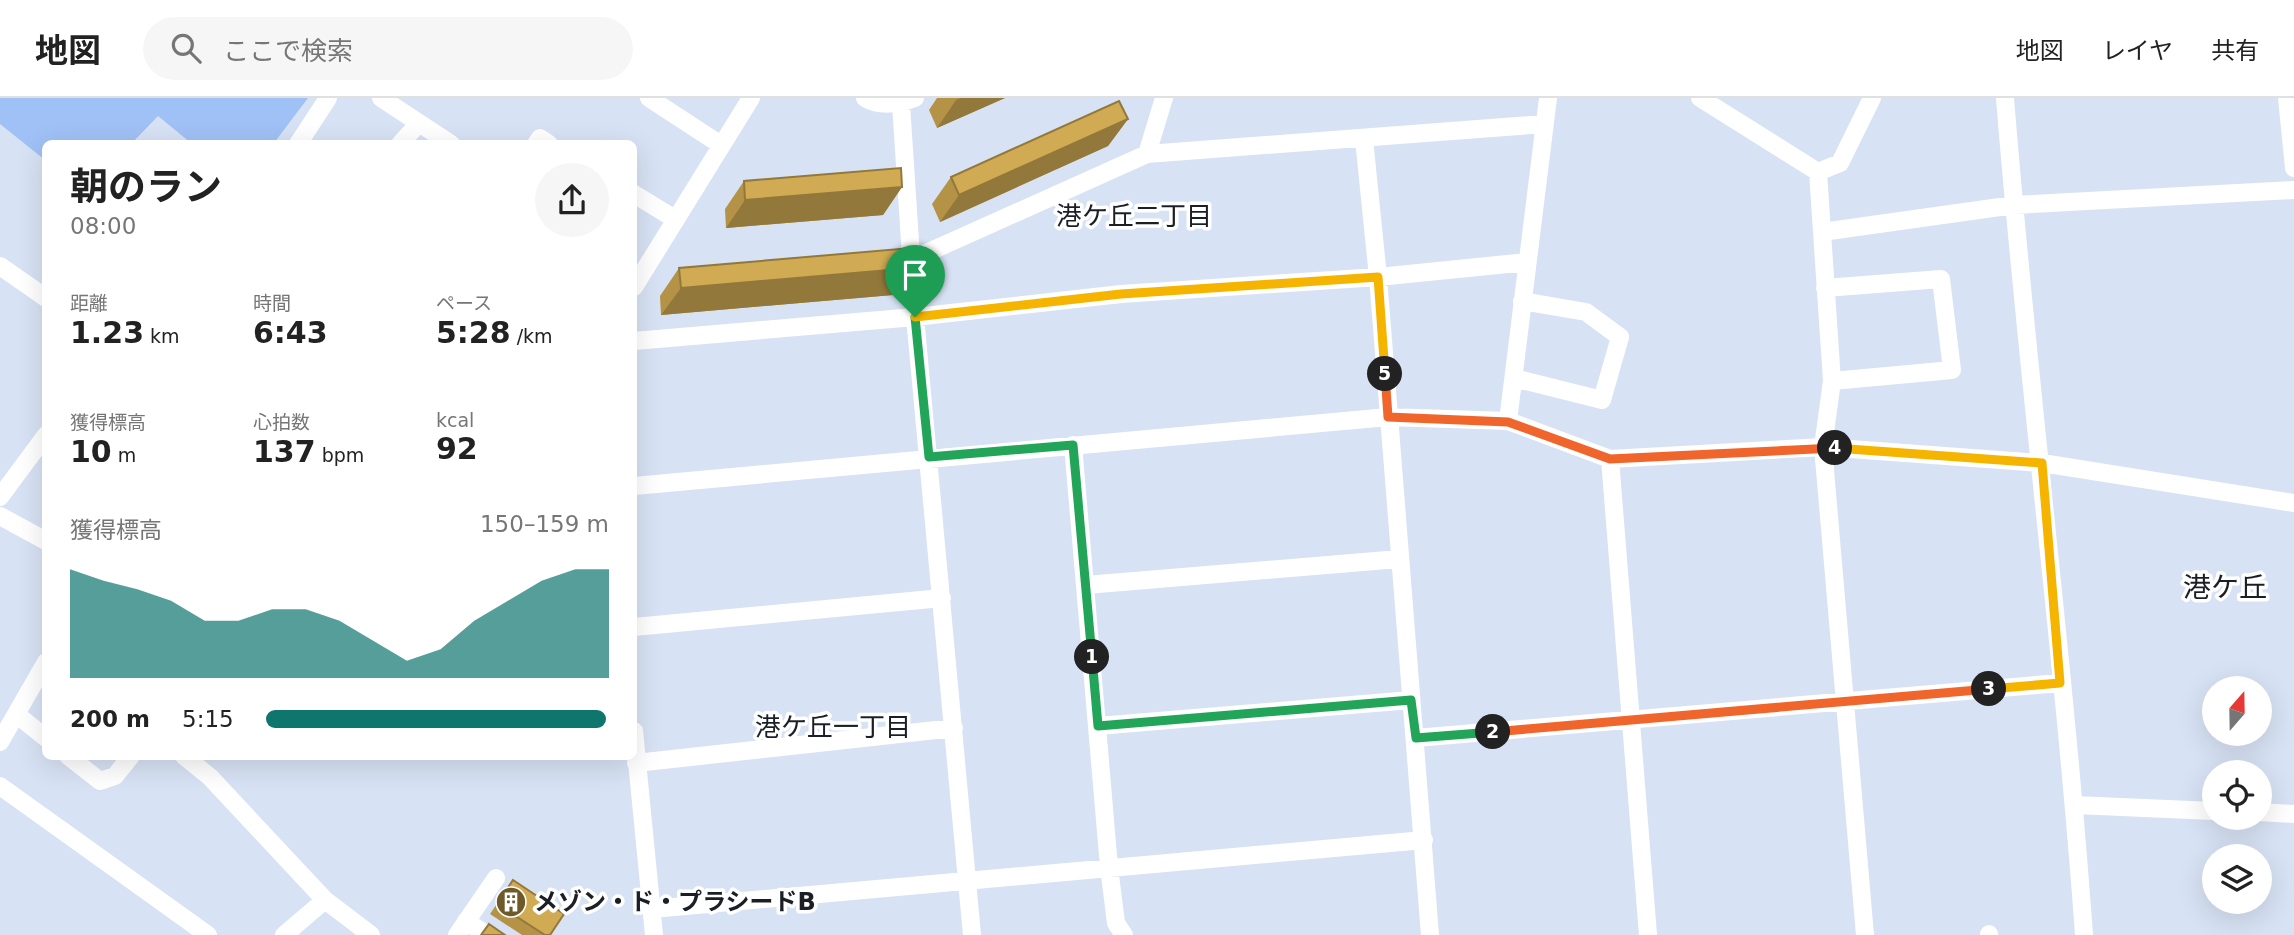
<!DOCTYPE html>
<html lang="ja">
<meta charset="utf-8">
<style>
:root{--surface:#fff;--page:#f6f6f6;--text:#222;--muted:#767676;--line:#e0e0e0;--accent:#0f766e}
body{margin:0;font-family:"DejaVu Sans","Noto Sans JP",sans-serif;background:var(--page);color:var(--text);height:100vh;display:flex;flex-direction:column;font-size:26px;white-space:nowrap}
*{box-sizing:border-box;margin:0}
p{font-size:23px;color:var(--muted)}
.icon{flex:none;width:38px;height:38px;fill:none;stroke:currentColor;stroke-width:2;stroke-linecap:round;stroke-linejoin:round}
.map{position:relative;flex:1;overflow:hidden}
.side{position:absolute;left:42px;top:42px;width:595px;height:620px;display:flex;flex-direction:column;background:var(--surface);border-radius:10px;box-shadow:0 7px 28px #0002}
.side>*{flex:none}
.needle{width:46px;rotate:20deg}
.buttons{position:absolute;left:2202px;top:578px;display:grid;gap:14px}
.buttons a{display:grid;place-items:center;width:70px;height:70px;border-radius:50%;background:var(--surface);box-shadow:0 7px 28px #0002;font-size:35px}
.pin{position:absolute;display:grid;place-items:center;width:60px;height:60px;color:#fff;margin:-72px -30px;border-radius:50% 50% 50% 0;rotate:-45deg;box-shadow:0 0 7px #0007}
.pin .icon{rotate:45deg}
.km{position:absolute;width:35px;height:35px;margin:-18px;border-radius:50%;background:#222;color:#fff;font-size:19px;line-height:35px;text-align:center}
.round{display:grid;place-items:center;flex:none;width:74px;height:74px;border-radius:37px;background:var(--page)}
.headline{display:flex;align-items:center;justify-content:space-between;height:119px;padding:0 28px}
h1{font-size:38px;font-weight:700;line-height:52px}
.stats{display:grid;grid-template-columns:repeat(3,1fr);gap:10px;height:119px;padding:7px 28px}
.stats div{display:grid;align-content:center}
.stats b{font-size:30px;font-weight:700}
.stats small{font-size:19px;font-weight:400}
.stats p{font-size:19px}
.chart{height:196px;padding:14px 28px}
.chart p{display:flex;justify-content:space-between}
.chart svg{width:100%;height:126px;margin-top:7px;fill:var(--accent);opacity:.7}
ul{padding:0 28px;list-style:none;font-size:23px}
li{display:grid;grid-template-columns:112px 84px 1fr;align-items:center;height:52px}
li i{height:18px;border-radius:9px;background:var(--accent)}
header{display:flex;align-items:center;gap:42px;box-sizing:border-box;height:98px;padding:0 35px;background:var(--surface);border-bottom:2px solid var(--line)}
header strong{font-size:33px}
nav{display:flex;gap:38px;margin-inline-start:auto;font-size:24px}
.search{width:490px;height:63px;background:var(--page);display:flex;align-items:center;gap:18px;box-sizing:border-box;padding:0 24px;border-radius:38px;color:var(--muted);font-size:26px}
.map>svg:first-child{display:block}
</style>
<header>
<strong>地図</strong>
<div class="search"><svg class="icon" aria-label="search" viewBox="0 0 24 24"><circle cx="10" cy="10" r="6"/><path d="M15 15l6 6"/></svg>ここで検索</div>
<nav><a>地図</a><a>レイヤ</a><a>共有</a></nav>
</header>
<div class="map">
<svg width="2294" height="837" viewBox="0 0 2294 837">
<rect width="100%" height="100%" fill="#d7e2f4"/>
<path fill="#a0c1f6" d="M0,0H308L274,45H191L158,18L132,45L46,46L45,62L0,26Z"/>
<g fill="none" stroke-linecap="round" stroke-linejoin="round">
<path stroke="#fff" stroke-width="18" d="M381,0L451,46
M649,0L721,47
M865,0C879,9 900,6 915,0
M1700,0L1818,74L1822,134
M2005,0C2027,279 2064,558 2084,837
M2287,0L2294,70
M901,6L915,219L972,837
M1364,41L1378,179L1430,837
M298,46L328,0
M400,46L419,25
M536,46L540,40L549,46
M1147,56L1164,0
M1818,74L1840,65L1872,0
M634,96L675,121
M913,161L1147,56L1544,26
M0,168L46,200
M634,189L751,0
M1825,190L1941,181L1952,272L1832,283
M634,243L915,219L1121,196L1378,179L1527,164
M1514,280L1602,302L1620,239L1586,214L1522,203
M1508,323L1548,0
M1073,347L1109,769L1116,825L1124,837
M1610,361L1648,837
M634,388L1388,319L1508,323L1610,361L1823,349L2042,365L2294,405
M0,399L46,337
M0,418L46,443
M1086,487L1399,461
M634,529L942,500
M16,616L46,640
M1098,628L1411,602
M634,633L654,837
M1416,640L2060,585
M0,644L46,564
M68,658L100,683L115,678L131,658
M184,658L210,679L325,802L371,837
M636,665L954,630
M0,688L208,837
M2075,707L2214,713
M2259,714L2294,716
M652,811L1424,742
M466,823L487,837
M1989,836V837
M284,837L325,802
M457,837L496,780
M1865,837L1823,349L1832,283L1822,134L2014,107L2294,92"/>
</g>
<path fill="#b49347" d="M937,0H1005L937,30L929,12Z
M1128,21L1108,48L940,124L932,106L951,79Z
M744,83L902,89L883,117L726,130L725,111Z
M679,170L893,197L661,217L660,198Z
M513,782L550,837H522L490,816Z"/>
<path fill="#92783a" d="M961,0H1005L937,30L956,2Z
M1128,21L1108,48L940,124L959,97Z
M902,89L883,117L726,130L745,102Z
M912,170L893,197L661,217L681,190Z"/>
<path fill="#d1ab53" stroke="#92783a" stroke-width="2" d="M1119,3L1128,21L959,97L951,79Z
M901,70L902,89L745,102L744,83Z
M911,150L912,170L681,190L679,170Z
M513,782L564,816L550,837H545L497,806Z
M489,826L505,837H481Z"/>
<g fill="none" stroke-linecap="round" stroke-linejoin="round">
<g stroke="#fff" stroke-width="14">
<path id="split-1" d="M915,219L929,359L1073,347L1092,559"/>
</g>
<g stroke="#fff" stroke-width="14">
<path id="split-2" d="M1092,559L1098,628L1411,602L1416,640L1493,634"/>
</g>
<g stroke="#fff" stroke-width="14">
<path id="split-3" d="M1493,634L1989,591"/>
</g>
<g stroke="#fff" stroke-width="14">
<path id="split-4" d="M1835,350L2042,365L2060,585L1989,591"/>
</g>
<g stroke="#fff" stroke-width="14">
<path id="split-5" d="M1385,276L1388,319L1508,324L1610,361L1835,350"/>
</g>
<g stroke="#fff" stroke-width="14">
<path id="split-6" d="M915,219L1121,196L1378,179L1385,276"/>
</g>
<use href="#split-1" stroke="#22a559" stroke-width="9"/>
<use href="#split-2" stroke="#22a559" stroke-width="9"/>
<use href="#split-3" stroke="#f0652b" stroke-width="9"/>
<use href="#split-4" stroke="#f5b400" stroke-width="9"/>
<use href="#split-5" stroke="#f0652b" stroke-width="9"/>
<use href="#split-6" stroke="#f5b400" stroke-width="9"/>
</g>
<defs>
<g id="building-disc" transform="scale(1.575)"><circle r="9.5" fill="#6e5929" stroke="#fff"/><path d="M-4-6H4V6H1V3H-1V6H-4ZM-2.5-4.3h1.7v1.8h-1.7ZM.8-4.3h1.7v1.8H.8ZM-2.5-1h1.7V.8h-1.7ZM.8-1h1.7V.8H.8Z" fill="#fff"/></g>
</defs>
<g fill-rule="evenodd">
<use href="#building-disc" x="511" y="804"/>
</g>
<g text-anchor="middle" dominant-baseline="central" stroke-width="7" stroke-linejoin="round" paint-order="stroke">
<g font-size="24" font-weight="bold" fill="#1a1e25" stroke="#fff" text-anchor="start">
<text x="534" y="804">メゾン・ド・プラシードB</text>
</g>
<g font-size="26" fill="#1a1e25" stroke="#fff">
<text x="1134" y="118">港ケ丘二丁目</text>
<text x="833" y="629">港ケ丘一丁目</text>
</g>
<g font-size="28" fill="#1a1e25" stroke="#fff">
<text x="2225" y="489">港ケ丘</text>
</g>
</g>
</svg>
<div class="buttons">
<a><svg class="needle" viewBox="-14 -14 28 28"><path d="M0-13l5 13h-10z" fill="#e53935"/><path d="M0 13l5-13h-10z" fill="#767676"/></svg></a>
<a><svg class="icon" aria-label="locate" viewBox="0 0 24 24"><circle cx="12" cy="12" r="6"/><path d="M12 2v4M12 18v4M2 12h4M18 12h4"/></svg></a>
<a><svg class="icon" aria-label="layers" viewBox="0 0 24 24"><path d="M12 4l9 5-9 5-9-5zM3 14l9 5 9-5"/></svg></a>
</div>
<div class="pin" style="left:915px;top:219px;background:#1e9e55"><svg class="icon" aria-label="arrive" viewBox="0 0 24 24"><path d="M6 21V4h12l-3 4 3 4H6"/></svg></div>
<b class="km" style="left:1092px;top:559px">1</b>
<b class="km" style="left:1493px;top:634px">2</b>
<b class="km" style="left:1989px;top:591px">3</b>
<b class="km" style="left:1835px;top:350px">4</b>
<b class="km" style="left:1385px;top:276px">5</b>
<section class="side">
<div class="headline"><div><h1>朝のラン</h1><p>08:00</p></div><a class="round"><svg class="icon" aria-label="share" viewBox="0 0 24 24"><path d="M12 15V3M7 8l5-5 5 5M5 13v7h14v-7"/></svg></a></div>
<div class="stats">
<div><p>距離</p><b>1.23<small> km</small></b></div>
<div><p>時間</p><b>6:43</b></div>
<div><p>ペース</p><b>5:28<small> /km</small></b></div>
</div>
<div class="stats">
<div><p>獲得標高</p><b>10<small> m</small></b></div>
<div><p>心拍数</p><b>137<small> bpm</small></b></div>
<div><p>kcal</p><b>92</b></div>
</div>
<div class="chart"><p><span>獲得標高</span>150–159 m</p>
<svg viewBox="0 0 160 44" preserveAspectRatio="none"><path d="M0 44V6L10 10L20 13L30 17L40 24L50 24L60 20L70 20L80 24L90 31L100 38L110 34L120 24L130 17L140 10L150 6L160 6V44z"/></svg>
</div>
<ul>
<li><b>200 m</b>5:15<i style="width:99%"></i></li>
</ul>
</section>
</div>
